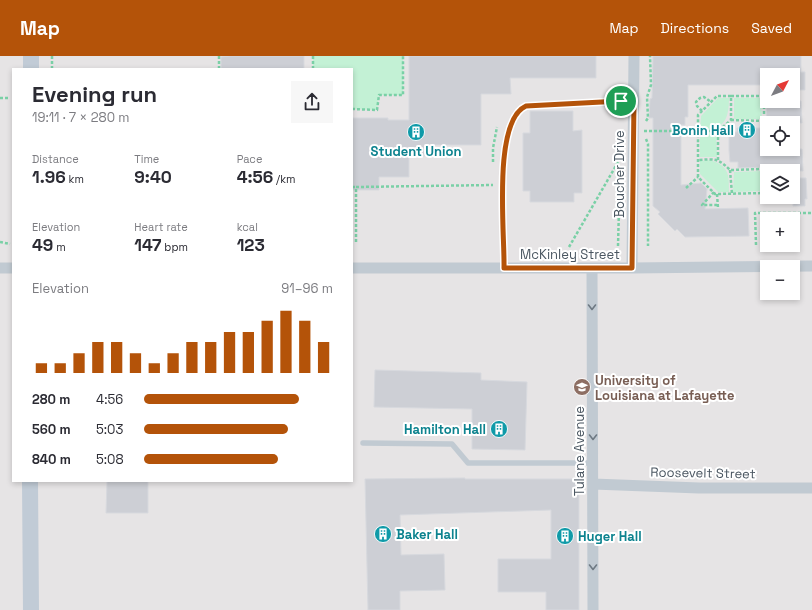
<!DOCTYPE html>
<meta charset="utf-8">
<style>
:root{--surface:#fff;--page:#f7f7f7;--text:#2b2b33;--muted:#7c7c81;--accent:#b45309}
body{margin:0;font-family:"Space Grotesk",sans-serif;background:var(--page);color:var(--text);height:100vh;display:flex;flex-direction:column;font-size:15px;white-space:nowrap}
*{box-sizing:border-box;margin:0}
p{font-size:13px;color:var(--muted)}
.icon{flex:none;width:22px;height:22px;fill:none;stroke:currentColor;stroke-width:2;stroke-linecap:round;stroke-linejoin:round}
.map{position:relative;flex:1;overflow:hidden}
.panel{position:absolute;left:12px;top:12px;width:341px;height:414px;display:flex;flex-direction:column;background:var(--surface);border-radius:0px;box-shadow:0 2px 6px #0003}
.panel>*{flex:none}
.needle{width:26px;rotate:49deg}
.controls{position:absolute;left:760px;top:12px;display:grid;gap:8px}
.controls a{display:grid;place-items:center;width:40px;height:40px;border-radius:0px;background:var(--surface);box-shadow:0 2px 6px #0003;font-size:20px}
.pin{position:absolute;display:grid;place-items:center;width:34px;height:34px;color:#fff;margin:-17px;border:2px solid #fff;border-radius:50%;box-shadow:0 1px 4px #0007}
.round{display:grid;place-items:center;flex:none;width:42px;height:42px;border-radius:0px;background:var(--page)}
.overview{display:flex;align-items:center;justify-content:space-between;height:68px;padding:0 20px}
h1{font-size:22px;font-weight:700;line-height:30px}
.stats{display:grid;grid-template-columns:repeat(3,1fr);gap:6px;height:68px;padding:4px 20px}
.stats div{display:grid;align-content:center}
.stats b{font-size:17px;font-weight:700}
.stats small{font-size:11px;font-weight:400}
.stats p{font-size:11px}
.chart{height:112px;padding:8px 20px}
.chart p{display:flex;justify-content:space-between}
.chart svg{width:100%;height:72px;margin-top:4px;stroke:var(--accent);stroke-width:6}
ul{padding:0 20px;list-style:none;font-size:13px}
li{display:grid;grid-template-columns:64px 48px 1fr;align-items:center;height:30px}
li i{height:10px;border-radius:5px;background:var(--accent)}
header{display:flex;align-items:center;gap:24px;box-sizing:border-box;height:56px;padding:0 20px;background:var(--accent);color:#fff}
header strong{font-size:19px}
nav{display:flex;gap:22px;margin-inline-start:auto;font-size:14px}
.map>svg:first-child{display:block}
</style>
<header>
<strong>Map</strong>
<nav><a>Map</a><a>Directions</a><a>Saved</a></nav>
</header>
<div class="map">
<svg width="812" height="554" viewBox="0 0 812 554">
<rect width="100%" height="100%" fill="#f5f3f3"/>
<path fill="#e6e4e5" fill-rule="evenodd" d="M0,0H812V554H0ZM13,13H352V425H13ZM767,19H793V45H767ZM767,67H793V93H767ZM767,115H793V141H767ZM767,163H793V189H767ZM767,211H793V237H767Z"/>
<path fill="#c3f1d5" d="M313,0H403V39H379L377,54L352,53V13H313Z
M718,42H729C729,65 723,75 700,73L701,60Z
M734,42H761L762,63H734Z
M716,77L717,101H700V78Z
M710,104C729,110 729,118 729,136H718L700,118V105Z
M762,115V135L733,136L734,116Z"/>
<path fill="#cdcfd5" stroke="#d7d9de" d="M230,0H304V13H221V1Z
M409,0H596V22H510L511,38H481V89H427V100H409V121H379V134H352V62H388V64H409Z
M653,0H801V16H805V34H793V19H767V29H688V61H685V69H681V129L701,127L707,133L705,153L748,152L749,180L685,181L677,173L675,175L658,158L660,156L653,150V62H649L650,43L652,42Z
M766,45H801L802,67H767Z
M530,55H573V75L582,74V137H574V146H530V135H523V77H530Z
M737,72H767V93H802L803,115H769V112L766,111L738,112V106H730L729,94V76H737Z
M793,122H806L807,143H805V150H793Z
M375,314L481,317V324L527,326L525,394L472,393V353L374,351Z
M465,422V423H579V554H546V536H498V503H551V454L400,459L401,499L444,498L445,534L400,535V554H368L365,423Z
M107,425H148V457H106Z"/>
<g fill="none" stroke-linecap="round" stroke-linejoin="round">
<path stroke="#7ad0a6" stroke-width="2.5" stroke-dasharray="3 2" stroke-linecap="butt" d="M52,0V13
M219,13V0
M313,13V0
M731,40H764
M0,42H10
M352,53L377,54L379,39H403V0
M702,55L697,50L696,46L700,42L704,41L711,46
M731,64L764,65V27
M646,65L648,62L647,41L651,29L650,0
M644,75H718L731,64V40H717L698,59C698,80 698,100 698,121L715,138L765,137L763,113L730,114C718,102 715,103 698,104
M646,83L648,88V190
M718,104V75
M493,106V92L497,71
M730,114L732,138
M352,131H356
M686,132L698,121
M714,136L702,149H717
M717,138L718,152
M0,186L10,188
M356,186V131L493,129
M756,189L755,157H812
M618,190L619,152
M569,191L621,101"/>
<path stroke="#c1cad2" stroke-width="5.5" d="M504,212C504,179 492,65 526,50L634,45
M363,387L452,388L468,407H593"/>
<path stroke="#c1cad2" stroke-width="11" d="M0,212H13
M352,212H632L812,210
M592,212L593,554
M632,212L634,0
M593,428L699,432H812"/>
<path stroke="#c1cbd6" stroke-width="16" d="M31,13V0
M30,425L31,554"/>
</g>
<defs><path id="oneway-chevron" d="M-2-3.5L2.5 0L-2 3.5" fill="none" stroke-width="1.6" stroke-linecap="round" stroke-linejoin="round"/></defs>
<g stroke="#6e7983">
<use href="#oneway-chevron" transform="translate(592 251) rotate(90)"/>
<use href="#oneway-chevron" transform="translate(593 381) rotate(90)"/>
<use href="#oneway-chevron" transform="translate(593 511) rotate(90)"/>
</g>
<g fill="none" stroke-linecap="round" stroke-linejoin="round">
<g stroke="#fff" stroke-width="8">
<path id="route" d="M621,45H634L632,212H504C505,179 492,65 526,50Z"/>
</g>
<use href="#route" stroke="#b45309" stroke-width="5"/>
</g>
<defs>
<g id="building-disc" transform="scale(0.9)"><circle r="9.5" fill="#0f9aa8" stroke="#fff"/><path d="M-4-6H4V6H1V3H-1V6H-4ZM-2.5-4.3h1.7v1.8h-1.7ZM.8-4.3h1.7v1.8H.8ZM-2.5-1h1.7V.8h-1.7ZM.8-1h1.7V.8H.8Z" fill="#fff"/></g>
<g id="university-disc" transform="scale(0.9)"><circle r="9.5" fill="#8d6e63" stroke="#fff"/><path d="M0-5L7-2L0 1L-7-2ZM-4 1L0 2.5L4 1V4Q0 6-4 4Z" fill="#fff"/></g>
</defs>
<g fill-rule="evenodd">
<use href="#building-disc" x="747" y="74"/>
<use href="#building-disc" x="416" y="76"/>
<use href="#university-disc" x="582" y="331"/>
<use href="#building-disc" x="499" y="373"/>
<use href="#building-disc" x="383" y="478"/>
<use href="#building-disc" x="565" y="480"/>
</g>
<g text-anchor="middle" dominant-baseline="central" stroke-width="4" stroke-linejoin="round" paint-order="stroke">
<g font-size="13" font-weight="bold" fill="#0d838f" stroke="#fff" text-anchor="end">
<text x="734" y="74">Bonin Hall</text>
<text x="416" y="95" text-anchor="middle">Student Union</text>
<text x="486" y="373">Hamilton Hall</text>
<text x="396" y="478" text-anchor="start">Baker Hall</text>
<text x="578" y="480" text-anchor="start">Huger Hall</text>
</g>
<g font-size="13" fill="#4a5661" stroke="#fff">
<text transform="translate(619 118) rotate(-90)">Boucher Drive</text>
<text x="570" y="198">McKinley Street</text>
<text transform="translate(579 395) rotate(-90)">Tulane Avenue</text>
<text transform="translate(703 417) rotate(1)">Roosevelt Street</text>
</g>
<g font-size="13" font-weight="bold" fill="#785e54" stroke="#fff" text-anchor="start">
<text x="595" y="324">University of<tspan x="595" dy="15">Louisiana at Lafayette</tspan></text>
</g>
</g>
</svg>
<div class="controls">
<a><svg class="needle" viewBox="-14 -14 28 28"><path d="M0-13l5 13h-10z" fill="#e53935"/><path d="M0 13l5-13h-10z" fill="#7c7c81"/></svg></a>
<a><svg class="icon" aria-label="locate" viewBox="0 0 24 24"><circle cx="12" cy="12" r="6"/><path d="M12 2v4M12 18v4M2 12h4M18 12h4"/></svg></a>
<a><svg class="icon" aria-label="layers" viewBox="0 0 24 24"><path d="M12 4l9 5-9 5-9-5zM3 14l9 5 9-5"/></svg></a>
<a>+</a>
<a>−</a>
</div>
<div class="pin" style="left:621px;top:45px;background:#1e9e55"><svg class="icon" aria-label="arrive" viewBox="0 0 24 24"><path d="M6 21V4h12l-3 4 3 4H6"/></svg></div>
<section class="panel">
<div class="overview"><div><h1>Evening run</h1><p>19:11 · 7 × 280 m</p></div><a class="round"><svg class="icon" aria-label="share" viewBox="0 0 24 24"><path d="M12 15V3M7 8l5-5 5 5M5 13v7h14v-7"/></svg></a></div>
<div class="stats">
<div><p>Distance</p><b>1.96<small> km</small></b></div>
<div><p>Time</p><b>9:40</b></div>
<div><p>Pace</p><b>4:56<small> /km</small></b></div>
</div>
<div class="stats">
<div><p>Elevation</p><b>49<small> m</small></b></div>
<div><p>Heart rate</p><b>147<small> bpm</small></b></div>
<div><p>kcal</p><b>123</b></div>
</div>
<div class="chart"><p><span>Elevation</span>91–96 m</p>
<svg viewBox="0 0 160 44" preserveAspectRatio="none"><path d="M5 44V38M15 44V38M25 44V32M35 44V25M45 44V25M55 44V32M65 44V38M75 44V32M85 44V25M95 44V25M105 44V19M115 44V19M125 44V12M135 44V6M145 44V12M155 44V25"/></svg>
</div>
<ul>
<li><b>280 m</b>4:56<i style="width:82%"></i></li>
<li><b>560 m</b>5:03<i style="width:76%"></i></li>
<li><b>840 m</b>5:08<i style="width:71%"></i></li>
</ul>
</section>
</div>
